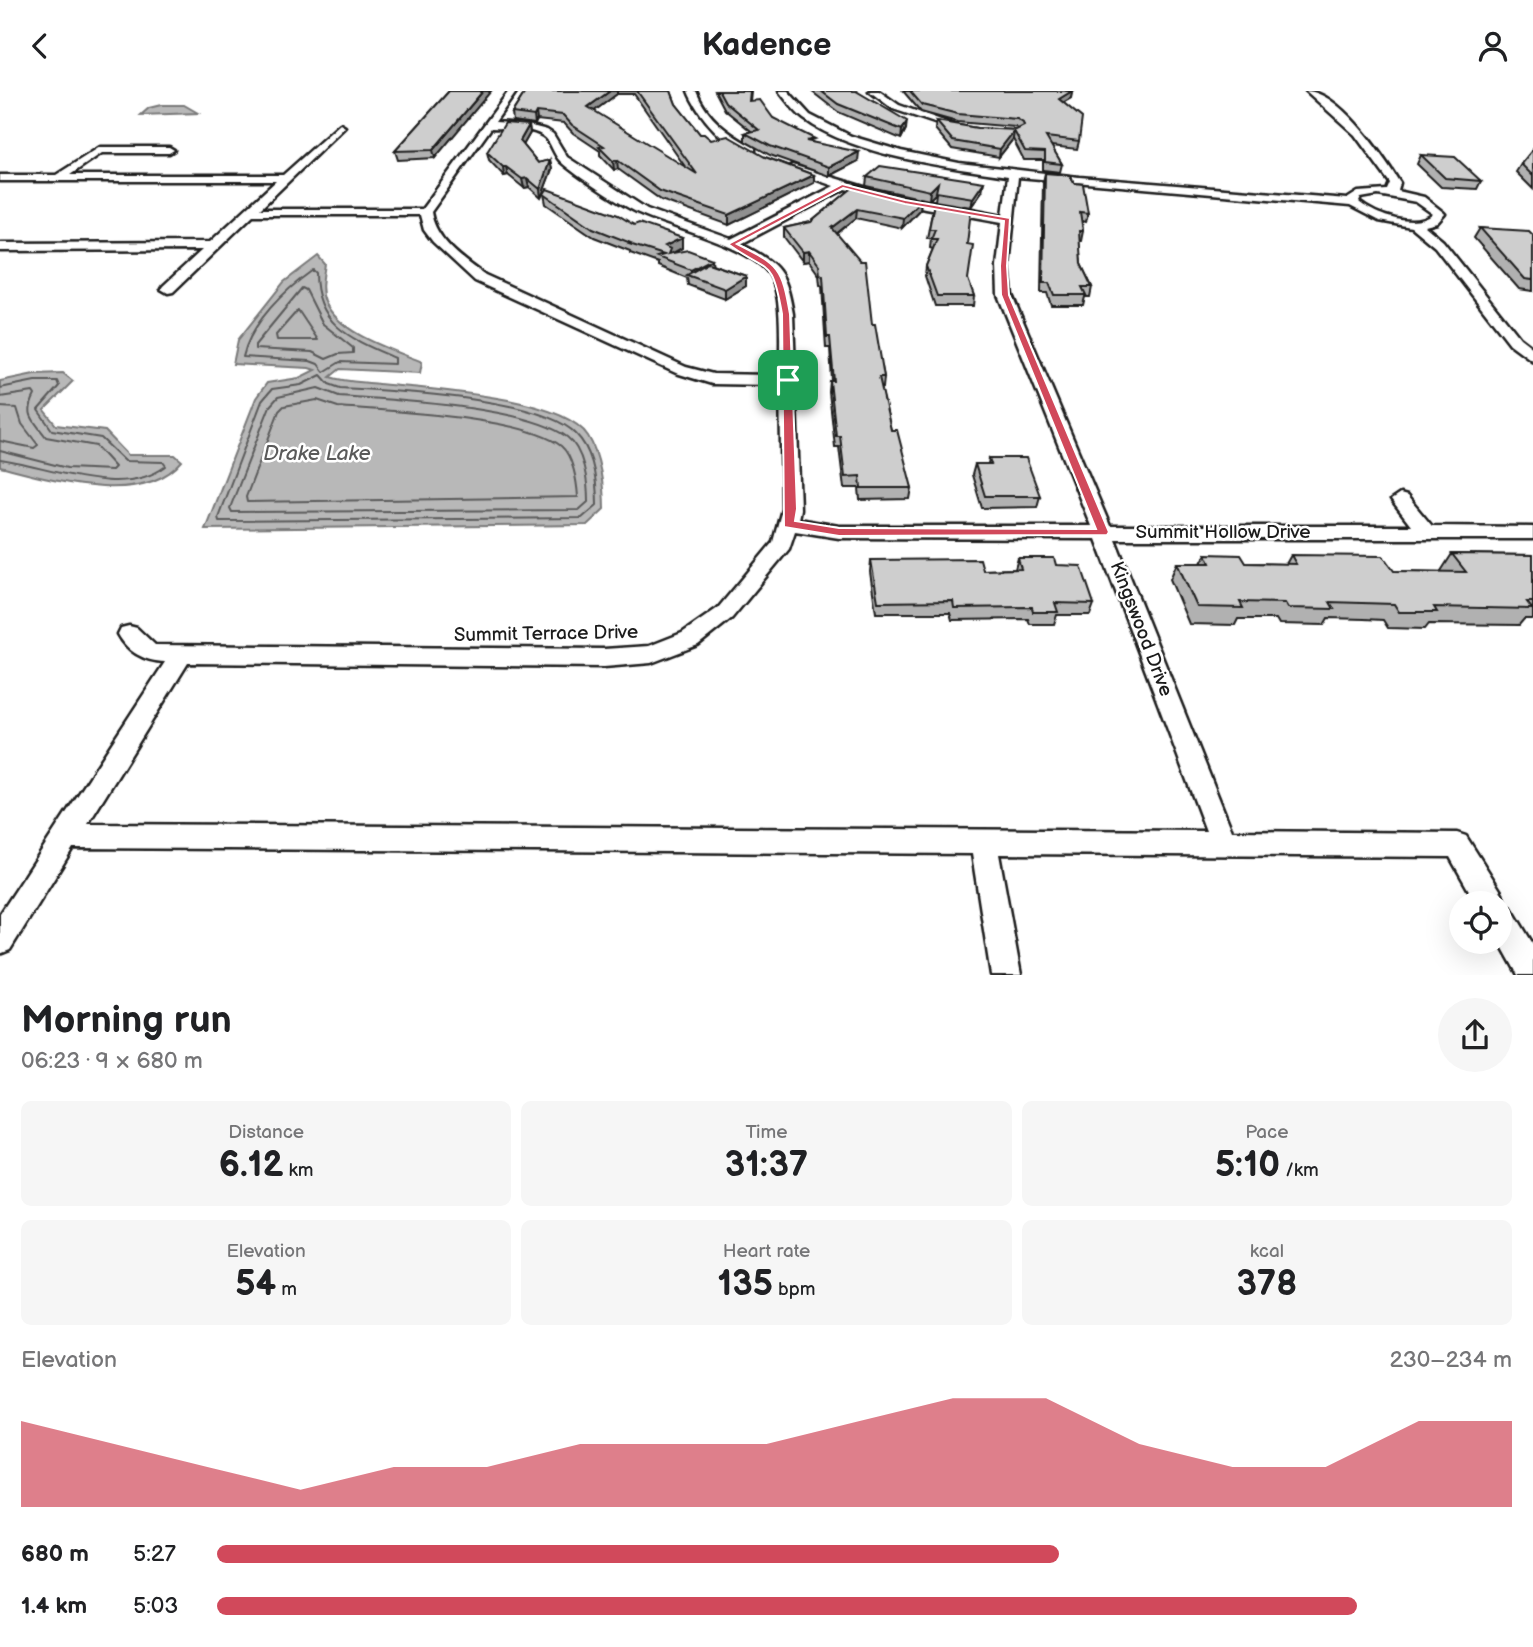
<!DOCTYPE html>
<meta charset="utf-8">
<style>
:root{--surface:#fff;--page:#f6f6f6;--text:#202124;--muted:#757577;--accent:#d1495b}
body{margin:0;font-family:"Balsamiq Sans",sans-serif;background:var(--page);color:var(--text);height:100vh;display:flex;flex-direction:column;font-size:26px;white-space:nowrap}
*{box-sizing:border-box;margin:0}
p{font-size:23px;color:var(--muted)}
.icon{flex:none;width:38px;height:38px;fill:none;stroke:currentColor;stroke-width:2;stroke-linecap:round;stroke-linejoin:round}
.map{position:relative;height:884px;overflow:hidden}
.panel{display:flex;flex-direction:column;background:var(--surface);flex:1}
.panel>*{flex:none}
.buttons{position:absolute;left:1449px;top:800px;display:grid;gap:14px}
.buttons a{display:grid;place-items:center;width:63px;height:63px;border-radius:50%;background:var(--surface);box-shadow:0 7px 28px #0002;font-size:35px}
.pin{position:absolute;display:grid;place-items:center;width:60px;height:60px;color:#fff;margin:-30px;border-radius:14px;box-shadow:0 4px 10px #0006}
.round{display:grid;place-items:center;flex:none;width:74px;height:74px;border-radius:37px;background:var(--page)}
.overview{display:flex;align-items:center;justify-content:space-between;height:119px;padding:0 21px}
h1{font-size:38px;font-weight:700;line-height:52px}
.figures{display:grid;grid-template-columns:repeat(3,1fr);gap:10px;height:119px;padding:7px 21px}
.figures div{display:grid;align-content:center;border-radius:10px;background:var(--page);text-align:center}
.figures b{font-size:35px;font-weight:700}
.figures small{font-size:19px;font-weight:400}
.figures p{font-size:19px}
.chart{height:196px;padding:14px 21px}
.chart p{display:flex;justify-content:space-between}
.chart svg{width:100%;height:126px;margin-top:7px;fill:var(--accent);opacity:.7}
ul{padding:0 21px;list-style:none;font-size:23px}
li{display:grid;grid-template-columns:112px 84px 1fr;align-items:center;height:52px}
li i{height:18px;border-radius:9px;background:var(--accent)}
header{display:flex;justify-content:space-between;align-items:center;height:91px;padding:0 21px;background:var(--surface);font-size:32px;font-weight:700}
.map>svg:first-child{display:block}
</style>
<header><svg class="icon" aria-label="back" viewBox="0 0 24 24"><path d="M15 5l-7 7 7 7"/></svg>Kadence<svg class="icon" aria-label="person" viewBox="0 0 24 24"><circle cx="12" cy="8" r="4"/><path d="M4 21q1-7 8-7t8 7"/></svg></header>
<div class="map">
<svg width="1533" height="884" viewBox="0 0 1533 884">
<rect width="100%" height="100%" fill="#fff"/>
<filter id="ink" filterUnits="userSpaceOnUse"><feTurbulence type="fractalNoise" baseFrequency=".0143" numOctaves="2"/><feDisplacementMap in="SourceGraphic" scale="14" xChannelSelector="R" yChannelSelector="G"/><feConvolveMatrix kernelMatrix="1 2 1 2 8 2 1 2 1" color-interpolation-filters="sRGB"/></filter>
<g filter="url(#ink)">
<path fill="#b8b8b8" stroke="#7a7a7a" stroke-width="2" d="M161,14H184L198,22L141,24L149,17Z
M318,165L325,173C323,186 320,199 325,211C341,244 391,258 422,271L420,282L340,278L330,286C346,291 362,291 378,293C425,298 562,305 588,345C600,364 604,396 604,418L587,434L205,438L256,307L267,292L299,287L315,279L309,277L233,273L238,249L284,191Z
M34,283L63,282L73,290L44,319L56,334L105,340L128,364H175L182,370C143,417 51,389 0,376V290Z"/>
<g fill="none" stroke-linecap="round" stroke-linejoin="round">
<path stroke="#5a5a5a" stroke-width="2" d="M313,179L316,182C316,235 352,248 395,267V273L340,271L324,281L318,273L310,270L243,266C251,231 285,199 313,179Z
M302,197L306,199L323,233L353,257V262L338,263L326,268L312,261L255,258V254Z
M298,219L318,249H277L276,244Z
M321,284L329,293L340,297C392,300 541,306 576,343C593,360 597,391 597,414L582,427L219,430L218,426L262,310L272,298L301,294Z
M0,297L35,290H57L59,295L38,319L52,339L101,347L125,370L163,371L166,375C122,409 47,375 0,369
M318,297L339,305C393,309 525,315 567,346C584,359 588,391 588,411L579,419L232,421L230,417L270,315L278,306Z
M0,306L33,301L35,304C24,325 34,329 46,346L96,355L115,376L112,379L67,377L0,360
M317,309L338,316C388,320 524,326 561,355C573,365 577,391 578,406L247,411L246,406L279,320L284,315Z
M0,316L17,317L22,333L38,354L34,357L0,350"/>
<g stroke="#1c1c1c" stroke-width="5">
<path id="minor" d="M509,0H517L495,31L524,33L547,39L553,43L567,66L647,118L731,148L834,95L788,79L787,77L792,74L874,99L1003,124L1008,85C947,76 854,65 804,28C795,21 786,9 779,0H788L810,24L851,45L901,60L959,72L1079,86L1347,108L1358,101L1387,99L1390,92L1355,44L1306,0C1339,0 1384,66 1400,92L1398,100L1424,106L1443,121L1445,123L1437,132L1425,135L1443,150L1520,247L1533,257V270L1510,253L1435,156L1411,136L1379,130L1350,115L1018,86L1009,175L1012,204L1110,435H1411L1391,409L1400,403L1407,405L1432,435L1533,436V448H1115L1232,740L1457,742L1466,745L1502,802L1505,813L1510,815L1533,853V884H1518L1499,850L1500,812H1476L1450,766L999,763L1021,884H991L972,763L73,757L10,859L0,863V823L165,571C145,570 128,562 118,543L121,537L129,535L137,537L155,554L604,558L649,555L682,542L718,517L773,451L782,418L780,294L712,293L676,282L475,190L433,151L424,139L420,124H253L173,201L168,202L161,198L163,195L202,159L0,160V152L210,151L276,90H0V84H56L100,56H169L174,59L169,62H102L70,84H283L340,33L345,36L343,38L260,118H422ZM491,37C507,38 530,36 543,45C552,51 553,64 561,71C575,84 624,116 641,123C672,137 753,156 770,184C784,207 779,258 780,284L713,283L686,276L485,184C463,168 435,149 431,121ZM845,98L925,117L1002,131L997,175L998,204L1091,435H839L798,428L800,418L793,223C786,181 780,173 741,153ZM1378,104L1416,111L1433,123C1415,139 1375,124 1359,111L1361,107ZM795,440L839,447L1096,448L1206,740L88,733L188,572L604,576L651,572L698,554L732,527L789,458Z
M688,0H696C707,28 729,43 755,57V61C729,63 696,22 688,0Z
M869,0H879L899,14L966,38L958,40L893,18Z"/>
</g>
<use href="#minor" fill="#fff" fill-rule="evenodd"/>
</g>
<path fill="#b1b1b1" stroke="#1c1c1c" stroke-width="2" fill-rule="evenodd" d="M449,0L435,67L398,69L395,60Z
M526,0H671L676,13L700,43L711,49L765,66L814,84V92L729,134L661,109L618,78L614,79L600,64V60L573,42L564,32L537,29L535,33L513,30L512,22ZM617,3H634L686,77L594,20Z
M715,0H751L750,10L773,27L814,52L858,70L829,85L770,64L745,50V42L751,40L725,19Z
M811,0H856L906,38L901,48L838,21Z
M903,0H1072L1071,7L1063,12L1079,50L1077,58L1051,55L1062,73L1060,81L1043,79V69H1024L1013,48L999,66L952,58L935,38L936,30L977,37L1016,39L1018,38L1015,36L957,31L921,21Z
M529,34L530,42L523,54L538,72L550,69L552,78L541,107L529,96L524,97L508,84L504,85L489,69L487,61Z
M1533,58V98L1516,81L1521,73Z
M1421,64L1481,90L1477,98L1441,96L1417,73Z
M1045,82L1088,122L1086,131L1082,130L1083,140L1081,150H1079L1081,173L1092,196L1090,206H1085L1083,214H1051L1047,202H1041L1043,91Z
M867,86L982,100L971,116L935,110L936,102L929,109L866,95Z
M856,94L921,109L920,118L902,137L856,127L837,143L872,233L884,286L883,297H881L891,339L912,397L910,408L860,409L859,397H844L839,356H835L829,301L830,290H832L830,257H826L822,195L820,194L819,184L809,170L803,171L784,146V137L811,131Z
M544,103L634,134L682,147V157L671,162L712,173L746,185V195L725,208L688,194L687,187L658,175V172L630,162V160L594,146L546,113Z
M934,112L967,153L968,189L974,205L973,215H935L925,185L926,175L933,158L930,157L931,147H927Z
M1480,137L1533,144V200L1519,198L1474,147Z
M989,367L1040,405L1037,416L982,417L972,384L975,373H988Z
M1206,463L1246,472L1286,473L1291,464L1394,480L1441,481V480L1452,463L1533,464V528H1524L1519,534L1429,533L1425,538L1388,537L1383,529L1364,528L1328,527L1324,534L1279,533L1276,528H1238L1235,534L1189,533L1170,488L1177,472H1201Z
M1018,467L1056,474L1094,513L1090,524H1057L1054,533H1030L1028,528L952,529L950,522H876L870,481L871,469L983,479L1015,478Z"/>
<path fill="#909090" stroke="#1c1c1c" stroke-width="2" d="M483,0H491L435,67L433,59Z
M610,0H617V3L589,24L588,16Z
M1072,0L1071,7L1057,15L1059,8Z
M536,21L537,29L535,33L534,25Z
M907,30L906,38L901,48L902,39Z
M529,34L530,42L521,58L520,50Z
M1014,40L1013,48L999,66L1000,58Z
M859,61L858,70L829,85V76Z
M550,69L552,78L541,107L540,98Z
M617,69L618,78L614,79L613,70Z
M503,76H506L508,84L504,85Z
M814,84V92L729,134V124Z
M527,87L529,96L524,97L522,88Z
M984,91L982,100L971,116L973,107Z
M938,92L937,101L929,109L930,100Z
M921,109L920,118L902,137L903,127Z
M857,118L856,127L831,147L832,137Z
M682,147V157L671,163L670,171L665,155Z
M809,160V170L803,171V161Z
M712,168L713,177L691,185V179Z
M746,185V195L725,208V198Z"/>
<path fill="#cecece" stroke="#1c1c1c" stroke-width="2" d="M449,0H483L433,59L395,60Z
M526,0H610L588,16L697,83L637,0H671L676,13L700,43H704L711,49L728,45L765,66L814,84L729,124L660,100L617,69L613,70L599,56L604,55L572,34L563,24L536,21L534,25L512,22Z
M719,0H750L749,10L760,9L773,27L815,48L806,50L859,61L829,76L770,55L745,42L759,39L725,11Z
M821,0H856L907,30L902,39L838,13Z
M910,0H1072L1059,8L1082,27L1079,50L1046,46L1062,73L1045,71V61L1025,60L1014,40L1000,58L953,50L936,30L977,37L1016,39L1024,35L1023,32L1017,28L958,23L922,14Z
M505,32L529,34L520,50L538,72L550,69L540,98L527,87L522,88L506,76H503L487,61Z
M1533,58V85L1521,73Z
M1421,64L1455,66L1481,90L1445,87Z
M880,75L984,91L973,107L936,101L938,92L930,100L867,86Z
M1045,82L1069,84L1074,92L1083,93L1088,122L1080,121L1083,140H1079L1081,173L1092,196H1082L1086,204H1054L1049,192H1043Z
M856,94L921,109L903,127L857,118L832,137L860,170H865L872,233H875L884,286H879L891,339H897L912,397H861L860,385L845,386L840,345H836L830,290H834L830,246H827L823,185L820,184L819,174L809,160L803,161L784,137L811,131Z
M547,98L618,124L634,134L639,132L682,147L665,155L670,158L668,163L688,159L712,168L691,179L657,166L664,164L629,153L631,152L593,137L544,103Z
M934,112L971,119L967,153L973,154L968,188L974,205H937L926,175L937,148H931L935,138H929Z
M1480,137L1529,140L1533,144V189L1525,188Z
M708,172L746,185L725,198L687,184Z
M989,367H1026L1040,405H985L975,373H991Z
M1206,463L1241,464L1246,472L1296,473L1291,464L1383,465L1394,480L1466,481L1452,463L1533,464V511H1527L1532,518L1434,516L1437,521H1399L1394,513L1330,511L1334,518L1288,517L1285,512L1240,511L1243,517L1197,516L1177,472H1210Z
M1018,467H1054L1056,474L1081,475L1094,513L1055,512L1058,521H1033L1032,516L954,517L953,510L878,511L871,469L980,468L983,479L1021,478Z"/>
</g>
<path fill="#d1495b" stroke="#fff" stroke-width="2" fill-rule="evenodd" d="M842,93L905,109L1010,127L1007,175L1009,204L1109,441L1107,444L839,445L784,436L782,223C772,165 769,183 728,153ZM843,97L905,113L1004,130L1000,175L1001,204L1096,438L839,437L795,430L797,418L790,223C782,177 779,174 737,153Z"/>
<g text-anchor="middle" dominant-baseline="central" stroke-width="5" stroke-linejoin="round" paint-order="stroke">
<g font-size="19" fill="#1c1c1c" stroke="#fff">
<text x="1223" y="441">Summit Hollow Drive</text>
<text transform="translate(1141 538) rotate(69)">Kingswood Drive</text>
<text transform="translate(546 543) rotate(-1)">Summit Terrace Drive</text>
</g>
<g font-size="21" font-style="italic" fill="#5a5a5a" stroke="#fff">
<text x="317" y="362">Drake Lake</text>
</g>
</g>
</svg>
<div class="buttons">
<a><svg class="icon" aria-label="locate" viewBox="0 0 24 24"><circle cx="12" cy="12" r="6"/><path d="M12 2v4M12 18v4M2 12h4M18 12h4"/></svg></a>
</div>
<div class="pin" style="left:788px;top:289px;background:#1e9e55"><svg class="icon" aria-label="arrive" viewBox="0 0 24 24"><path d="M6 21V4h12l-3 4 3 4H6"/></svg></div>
</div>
<section class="panel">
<div class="overview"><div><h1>Morning run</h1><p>06:23 · 9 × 680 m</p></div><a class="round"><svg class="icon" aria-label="share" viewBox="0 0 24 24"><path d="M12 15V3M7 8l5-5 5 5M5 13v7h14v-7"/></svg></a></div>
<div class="figures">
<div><p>Distance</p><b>6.12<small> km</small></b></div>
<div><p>Time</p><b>31:37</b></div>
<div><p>Pace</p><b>5:10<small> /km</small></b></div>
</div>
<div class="figures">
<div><p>Elevation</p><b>54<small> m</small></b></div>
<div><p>Heart rate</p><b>135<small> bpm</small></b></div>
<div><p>kcal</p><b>378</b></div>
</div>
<div class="chart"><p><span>Elevation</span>230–234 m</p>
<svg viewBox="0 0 160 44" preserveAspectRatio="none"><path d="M0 44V14L10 22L20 30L30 38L40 30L50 30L60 22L70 22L80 22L90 14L100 6L110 6L120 22L130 30L140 30L150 14L160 14V44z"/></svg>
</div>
<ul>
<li><b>680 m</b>5:27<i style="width:65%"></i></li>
<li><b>1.4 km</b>5:03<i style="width:88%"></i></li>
</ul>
</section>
